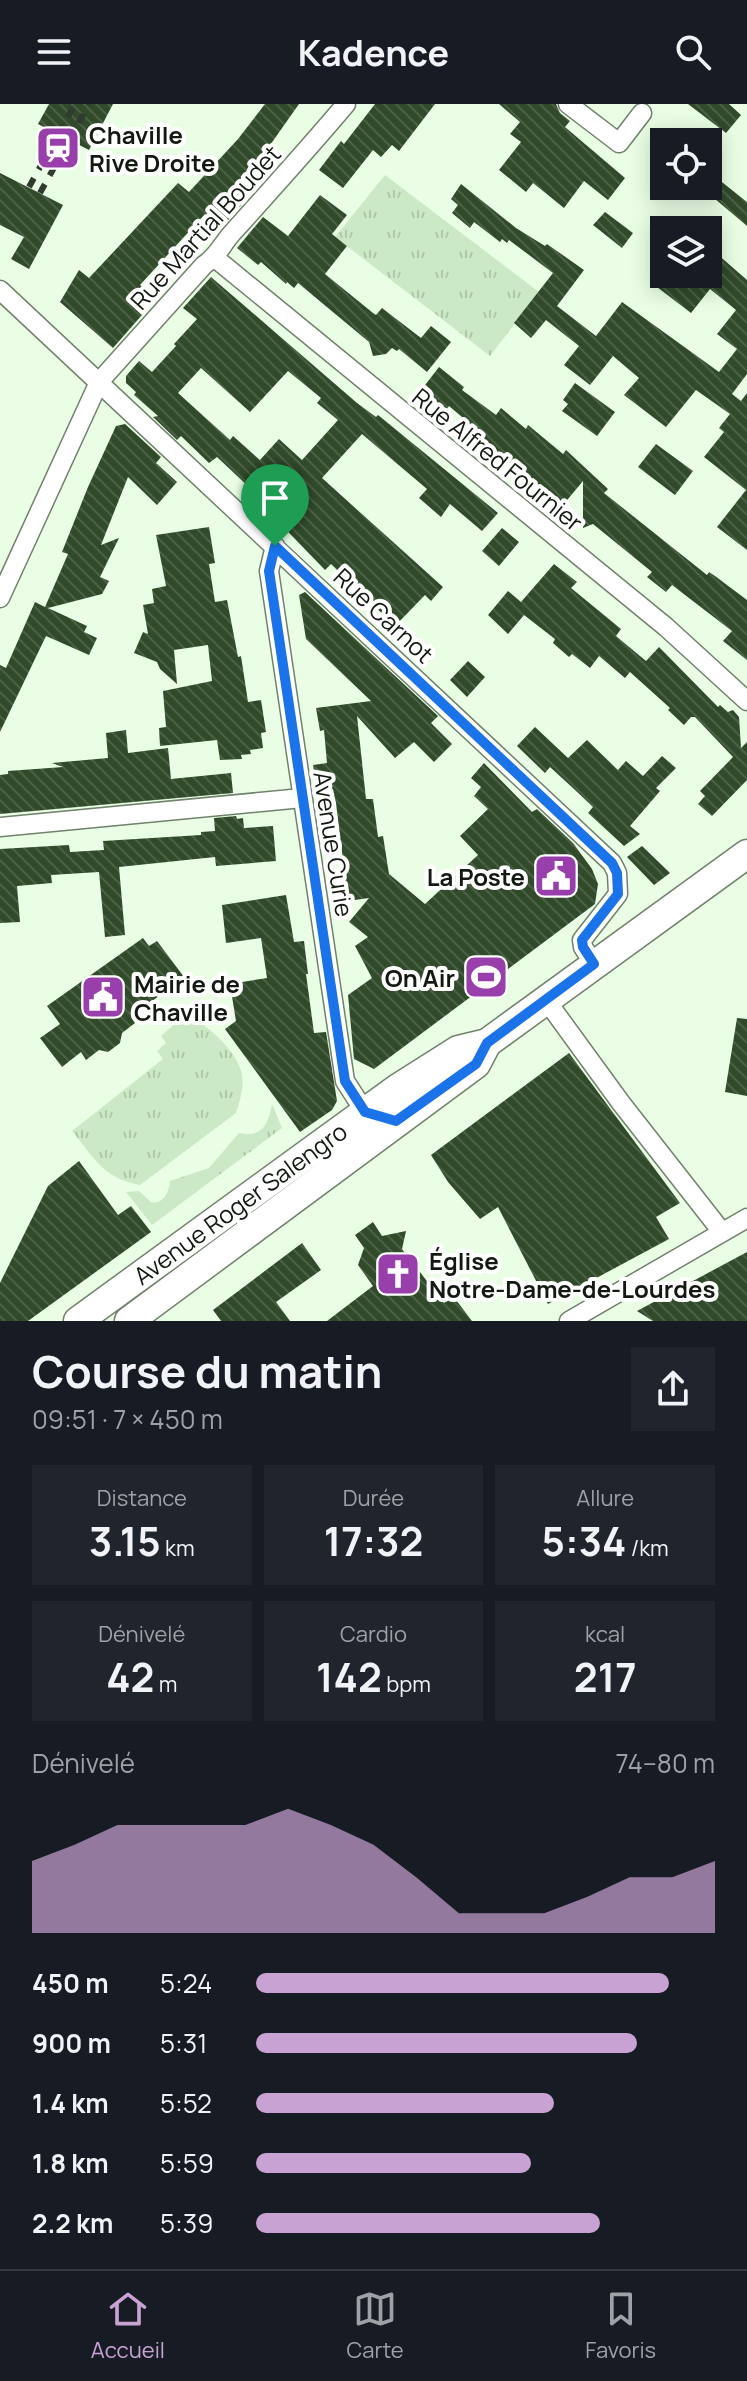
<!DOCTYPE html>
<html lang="fr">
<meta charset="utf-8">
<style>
:root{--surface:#171b24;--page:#20242c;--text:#f1f3f6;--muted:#9ea1a6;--line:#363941;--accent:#c9a2d4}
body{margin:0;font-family:Manrope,sans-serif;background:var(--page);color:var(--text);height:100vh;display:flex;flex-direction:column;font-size:30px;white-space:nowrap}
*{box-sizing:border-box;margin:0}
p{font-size:26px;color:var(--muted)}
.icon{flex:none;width:44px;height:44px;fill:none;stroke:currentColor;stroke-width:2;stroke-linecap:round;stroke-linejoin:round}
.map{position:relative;height:1217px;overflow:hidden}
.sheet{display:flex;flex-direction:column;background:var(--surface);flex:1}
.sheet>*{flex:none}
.buttons{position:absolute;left:650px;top:24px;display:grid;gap:16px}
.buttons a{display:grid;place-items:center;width:72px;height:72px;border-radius:0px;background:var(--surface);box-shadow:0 4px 20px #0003;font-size:40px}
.pin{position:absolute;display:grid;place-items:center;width:68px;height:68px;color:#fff;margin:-82px -34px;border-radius:50% 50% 50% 0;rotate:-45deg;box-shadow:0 0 8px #0007}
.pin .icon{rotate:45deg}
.round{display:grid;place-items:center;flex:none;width:84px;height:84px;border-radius:0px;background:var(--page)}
.summary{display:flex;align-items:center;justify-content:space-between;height:136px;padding:0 32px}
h1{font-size:44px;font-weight:700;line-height:60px}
.stats{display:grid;grid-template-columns:repeat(3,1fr);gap:12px;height:136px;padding:8px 32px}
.stats div{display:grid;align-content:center;border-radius:0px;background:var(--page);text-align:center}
.stats b{font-size:40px;font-weight:700}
.stats small{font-size:22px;font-weight:400}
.stats p{font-size:22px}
.chart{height:224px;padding:16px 32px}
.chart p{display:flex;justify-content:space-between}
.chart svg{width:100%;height:144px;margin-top:8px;fill:var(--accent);opacity:.7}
ul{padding:0 32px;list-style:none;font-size:26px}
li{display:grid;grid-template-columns:128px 96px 1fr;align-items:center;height:60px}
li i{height:20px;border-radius:10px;background:var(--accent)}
header{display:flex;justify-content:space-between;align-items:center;height:104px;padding:0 32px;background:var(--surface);font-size:36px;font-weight:700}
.menu{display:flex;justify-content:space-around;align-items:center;height:112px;border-top:2px solid var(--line);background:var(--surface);font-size:22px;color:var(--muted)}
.menu a{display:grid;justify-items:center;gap:4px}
.menu .active{color:var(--accent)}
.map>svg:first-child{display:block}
</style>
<header><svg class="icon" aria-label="menu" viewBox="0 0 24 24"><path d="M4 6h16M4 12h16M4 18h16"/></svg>Kadence<svg class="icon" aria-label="search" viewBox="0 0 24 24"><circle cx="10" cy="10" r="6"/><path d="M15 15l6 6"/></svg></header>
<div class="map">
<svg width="747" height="1217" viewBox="0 0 747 1217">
<defs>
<pattern id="grass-tufts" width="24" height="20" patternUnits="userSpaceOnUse" patternTransform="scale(2)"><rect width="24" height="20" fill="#cbe9c4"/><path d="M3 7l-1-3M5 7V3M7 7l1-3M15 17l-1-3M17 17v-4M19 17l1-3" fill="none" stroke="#adc7a7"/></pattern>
<pattern id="building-back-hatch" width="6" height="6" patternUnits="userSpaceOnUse" patternTransform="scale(2)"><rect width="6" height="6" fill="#304a2a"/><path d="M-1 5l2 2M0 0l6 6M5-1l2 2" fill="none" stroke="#4b6046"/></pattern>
</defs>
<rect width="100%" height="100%" fill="#eafee5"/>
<path fill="url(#grass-tufts)" d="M385,71L539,188L490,252L335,133Z
M190,914C210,922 237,948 242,970C244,983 240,997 236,1009L140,1081C103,1074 95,1055 72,1027L163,955L157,947L166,939L161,932L175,920Z
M272,1000L282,1024L152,1121L126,1088L139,1087L151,1098C163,1101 169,1088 170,1077L209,1064L239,1029C263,1034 268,1020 272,1000Z"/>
<path fill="url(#building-back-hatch)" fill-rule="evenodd" d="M49,0H113L89,46L38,20Z
M265,0H299L268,44L282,53L241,97L243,99L221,124L205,110L140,181L144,184L131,200L142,211L113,244L60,198L79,166L89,174L178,79L189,88L238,35Z
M375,0H435L399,47L392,41L381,53L373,46L343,84L319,66L341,37L344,40Z
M499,0H556L560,9L570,17L565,23L625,74L608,96L584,77L564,104L533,79L526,88L499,66L521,38L510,30L520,18Z
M688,0H729L741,11L726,29Z
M708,67L747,98V122L708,89Z
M0,69L63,101L29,165L11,155L24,133L0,121Z
M461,80L516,124L545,142L547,140L584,166L557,202L596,232L622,198L719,268L737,245L717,230L736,206L710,185L691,209L653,180L661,170H708V142L747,176V270L732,290L741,297L747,289V446L717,423L746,386L704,353L724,328L719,324L730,310L696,286L666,323L624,291L639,274L613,252L590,281L564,261L579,242L546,216L531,234L514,219L553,169L509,136L507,139L502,135L500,138L474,118L470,124L452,109L458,101L451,95Z
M320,91L347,111L332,130L347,142L325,170L373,209L376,211L382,204L421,234L431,222L451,238L427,268L399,245L397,247L392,244L386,250L373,252L369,238L298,179L294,184L287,178L286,180L261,158L258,161L237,144L263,113L288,132Z
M605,108L633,129L622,144L593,121Z
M211,173L357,299L376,313L378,311L498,409L482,427L450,400L441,413L419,394L427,385L362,330L322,374L443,483L431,497L425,491L395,522L331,460L325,466L266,405L262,409L244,392L251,385L217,353L209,359L181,332L177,336L153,313L158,312L134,291L136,288L126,279V272L139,257L152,268L176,242L174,240L197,215L183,204ZM201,264L250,308L288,267L321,294L317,299L338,316L302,356L279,335L260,356L233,332L230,336L178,289Z
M439,263L464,283L462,286L496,311L501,304L526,325L528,321L563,350L566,346L608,385L604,389L707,471L709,468L715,472L747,496V556L723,537L732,527L672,481L666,488L647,473L652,468L593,420L583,424V377L563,401L471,328L475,324L449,302L447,305L439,300L422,285Z
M575,279L615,308L597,332L562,307L568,300L563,296Z
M125,320L161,353L156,359L177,378L157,401L128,373L101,441L119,434L100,473L109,477L102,490L48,504L87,522L84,528L97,534L89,551L46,532L0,628V561L6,564L35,498L45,503L68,450L62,448L88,383L116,322Z
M656,340L693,367L675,391L638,363Z
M209,423L215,459L209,460L215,498L227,496L238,553L241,552L248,598L261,596L266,628L261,629L263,644L250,646L251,650L241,651L242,655L220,656L217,636L160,642L159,624L166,623L163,587L212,577L208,541L174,546L177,580L160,565L157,558L134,549L143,528L148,530L143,501L154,499L152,485L166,482L156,431Z
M502,424L519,438L499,462L482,447Z
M554,460L577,478L571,484L621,525L616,532L646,557L659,543L718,603L720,601L728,608L733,606L739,613L741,644L747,638V676L712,712L698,700L705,692L700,687L733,653L695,613H691L684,621L668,606L670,604L630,568L625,574L599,552L590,564L572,550L569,553L553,539L555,535L524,511L508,530L488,511L508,487L521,498Z
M305,488L438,612L431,619L452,640L434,658L414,638L395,654L357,612L366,695H373L378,733L383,732L389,770L425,800L478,751L460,732L488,705L474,692L481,683L471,674L484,659L532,708L537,705L573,739L592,765L598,780L595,800L374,965L354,955L348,891L372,874L355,842L368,833L349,818L369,794L348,797L336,699L333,685L317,687L313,661L327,659L324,626L320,627L316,604L371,597L306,535L299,491Z
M468,557L485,573L467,593L450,576Z
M535,623L568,654L587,636L618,666L626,657L643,672L662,652L676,664L656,684L660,687L630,722L640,730L624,742L588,709L593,703L574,685L550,663L545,669L517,642Z
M126,626L128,649L168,644L171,675L231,669L233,689L0,710V671L8,670V667L63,663L52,659L108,654L106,629Z
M236,712L237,715L243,714L244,724L273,722L276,757L216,762L215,753L119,763L125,831L105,833L99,768L51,771L52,779L17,782L20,818L0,819V745L69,741L70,748L104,746L103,737L201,731V728L215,727L214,714Z
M642,742L670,769L654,781L627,753Z
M286,791L294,838L304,837L308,870H306L314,929L326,928L337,997L332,1006L300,1028L225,925L236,917L230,880L267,874L261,834L226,839L222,801Z
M143,834L149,842L157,837L184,873L131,913L135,919L122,929L120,939L108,948L99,946L86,956L81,948L62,963L40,934L60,920L47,902Z
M737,914L747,915V992L725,988Z
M569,949L680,1099L656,1113L669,1135L548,1200L498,1103L480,1115L448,1078L431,1051Z
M79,1057L118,1111L131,1102L151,1128L28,1217H0V1179L48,1082Z
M373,1118L382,1132L406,1127L402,1145L444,1199L453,1192L472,1217H327L373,1182L358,1161L364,1144L355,1131Z
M302,1139L321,1166L276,1198L290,1217H221L213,1206Z
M747,1148V1217H653L637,1207Z"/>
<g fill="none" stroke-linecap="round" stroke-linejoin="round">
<g stroke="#70826b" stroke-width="21">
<path id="minor" d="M568,0L619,39L642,9
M215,154L666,523L747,597
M0,186L612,759L617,769L618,790L582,836L583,843L594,860
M275,442L269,467L345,977L365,1008L375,1011
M0,494L99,278L204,161C218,152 222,140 233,128C271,86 309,44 346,0
M0,723L302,694
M546,896L621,999L722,1128
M569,1217L747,1114"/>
</g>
<g stroke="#70826b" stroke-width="31">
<path id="primary" d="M78,1217L398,984L458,946L487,939L747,750
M129,1217L476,960L487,939"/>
</g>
<use href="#minor" stroke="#fff" stroke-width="18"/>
<use href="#primary" stroke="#fff" stroke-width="28"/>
<path stroke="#313a2f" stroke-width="6" stroke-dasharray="10 10" stroke-linecap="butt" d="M29,83L75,0
M40,89L89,0"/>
</g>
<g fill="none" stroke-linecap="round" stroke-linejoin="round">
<g stroke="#fff" stroke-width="16">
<path id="route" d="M275,442L612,759L617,769L618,790L582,836L583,843L594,860L487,939L476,960L396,1017L365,1008L345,977L269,467Z"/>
</g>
<use href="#route" stroke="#1a73e8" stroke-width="10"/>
</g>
<defs>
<g id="station-square" transform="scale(2.3)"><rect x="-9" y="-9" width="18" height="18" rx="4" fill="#983fab" stroke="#fff"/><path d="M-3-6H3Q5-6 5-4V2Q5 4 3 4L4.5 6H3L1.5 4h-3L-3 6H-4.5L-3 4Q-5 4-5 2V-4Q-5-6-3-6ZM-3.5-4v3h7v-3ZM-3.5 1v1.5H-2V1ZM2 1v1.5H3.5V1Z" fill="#fff"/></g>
<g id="civic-square" transform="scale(2.3)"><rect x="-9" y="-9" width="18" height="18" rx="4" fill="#983fab" stroke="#fff"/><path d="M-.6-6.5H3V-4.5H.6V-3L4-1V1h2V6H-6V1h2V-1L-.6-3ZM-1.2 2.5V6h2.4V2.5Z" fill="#fff"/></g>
<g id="stadium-square" transform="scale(2.3)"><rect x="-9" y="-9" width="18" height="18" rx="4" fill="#983fab" stroke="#fff"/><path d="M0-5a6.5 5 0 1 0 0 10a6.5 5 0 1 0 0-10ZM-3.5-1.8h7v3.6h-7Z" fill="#fff"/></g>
<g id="church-square" transform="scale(2.3)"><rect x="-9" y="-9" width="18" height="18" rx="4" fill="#983fab" stroke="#fff"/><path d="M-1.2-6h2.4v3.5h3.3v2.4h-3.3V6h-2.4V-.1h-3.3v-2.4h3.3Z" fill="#fff"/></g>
</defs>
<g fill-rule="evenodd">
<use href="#station-square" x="58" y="44"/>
<use href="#civic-square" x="556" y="772"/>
<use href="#stadium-square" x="486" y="873"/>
<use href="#civic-square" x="103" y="893"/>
<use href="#church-square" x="398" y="1170"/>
</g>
<g text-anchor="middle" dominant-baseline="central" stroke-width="8" stroke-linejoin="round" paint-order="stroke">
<g font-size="24" font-weight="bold" fill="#121911" stroke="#fff" text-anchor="start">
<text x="89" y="30">Chaville<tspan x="89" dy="28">Rive Droite</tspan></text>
<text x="525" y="772" text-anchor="end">La Poste</text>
<text x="455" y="873" text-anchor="end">On Air</text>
<text x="134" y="879">Mairie de<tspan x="134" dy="28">Chaville</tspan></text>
<text x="429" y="1156">Église<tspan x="429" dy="28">Notre-Dame-de-Lourdes</tspan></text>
</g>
<g font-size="24" fill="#121911" stroke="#fff">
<text transform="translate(205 123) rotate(-48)">Rue Martial Boudet</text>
<text transform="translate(498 355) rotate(39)">Rue Alfred Fournier</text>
<text transform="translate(384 511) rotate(43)">Rue Carnot</text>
<text transform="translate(334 740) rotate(81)">Avenue Curie</text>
<text transform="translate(240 1099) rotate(-36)">Avenue Roger Salengro</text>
</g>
</g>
</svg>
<div class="buttons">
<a><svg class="icon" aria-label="locate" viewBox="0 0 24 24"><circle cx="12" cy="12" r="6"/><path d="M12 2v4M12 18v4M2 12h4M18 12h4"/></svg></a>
<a><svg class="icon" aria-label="layers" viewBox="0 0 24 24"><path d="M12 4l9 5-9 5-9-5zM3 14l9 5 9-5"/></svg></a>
</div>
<div class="pin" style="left:275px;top:442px;background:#1e9e55"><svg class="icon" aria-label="arrive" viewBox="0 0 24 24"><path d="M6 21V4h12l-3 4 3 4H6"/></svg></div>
</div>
<section class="sheet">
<div class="summary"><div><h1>Course du matin</h1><p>09:51 · 7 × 450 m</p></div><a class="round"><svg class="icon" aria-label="share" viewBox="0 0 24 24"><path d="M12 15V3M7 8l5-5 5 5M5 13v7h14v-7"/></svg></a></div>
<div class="stats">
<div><p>Distance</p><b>3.15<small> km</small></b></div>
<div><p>Durée</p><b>17:32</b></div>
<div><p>Allure</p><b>5:34<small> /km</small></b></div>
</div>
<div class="stats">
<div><p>Dénivelé</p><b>42<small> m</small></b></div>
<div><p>Cardio</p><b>142<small> bpm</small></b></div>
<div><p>kcal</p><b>217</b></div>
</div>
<div class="chart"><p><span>Dénivelé</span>74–80 m</p>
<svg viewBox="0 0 160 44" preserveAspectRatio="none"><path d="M0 44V22L10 17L20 11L30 11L40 11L50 11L60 6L70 11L80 17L90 27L100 38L110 38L120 38L130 33L140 27L150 27L160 22V44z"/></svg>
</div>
<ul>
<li><b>450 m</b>5:24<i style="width:90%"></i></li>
<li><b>900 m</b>5:31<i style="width:83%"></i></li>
<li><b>1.4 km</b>5:52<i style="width:65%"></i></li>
<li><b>1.8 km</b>5:59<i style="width:60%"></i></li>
<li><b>2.2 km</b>5:39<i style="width:75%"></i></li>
</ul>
</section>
<nav class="menu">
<a class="active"><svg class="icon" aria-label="home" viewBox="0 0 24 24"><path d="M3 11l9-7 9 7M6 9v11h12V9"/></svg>Accueil</a>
<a><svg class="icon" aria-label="map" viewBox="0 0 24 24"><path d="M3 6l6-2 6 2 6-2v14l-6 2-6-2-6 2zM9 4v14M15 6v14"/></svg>Carte</a>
<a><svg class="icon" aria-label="saved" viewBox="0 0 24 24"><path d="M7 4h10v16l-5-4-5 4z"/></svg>Favoris</a>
</nav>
